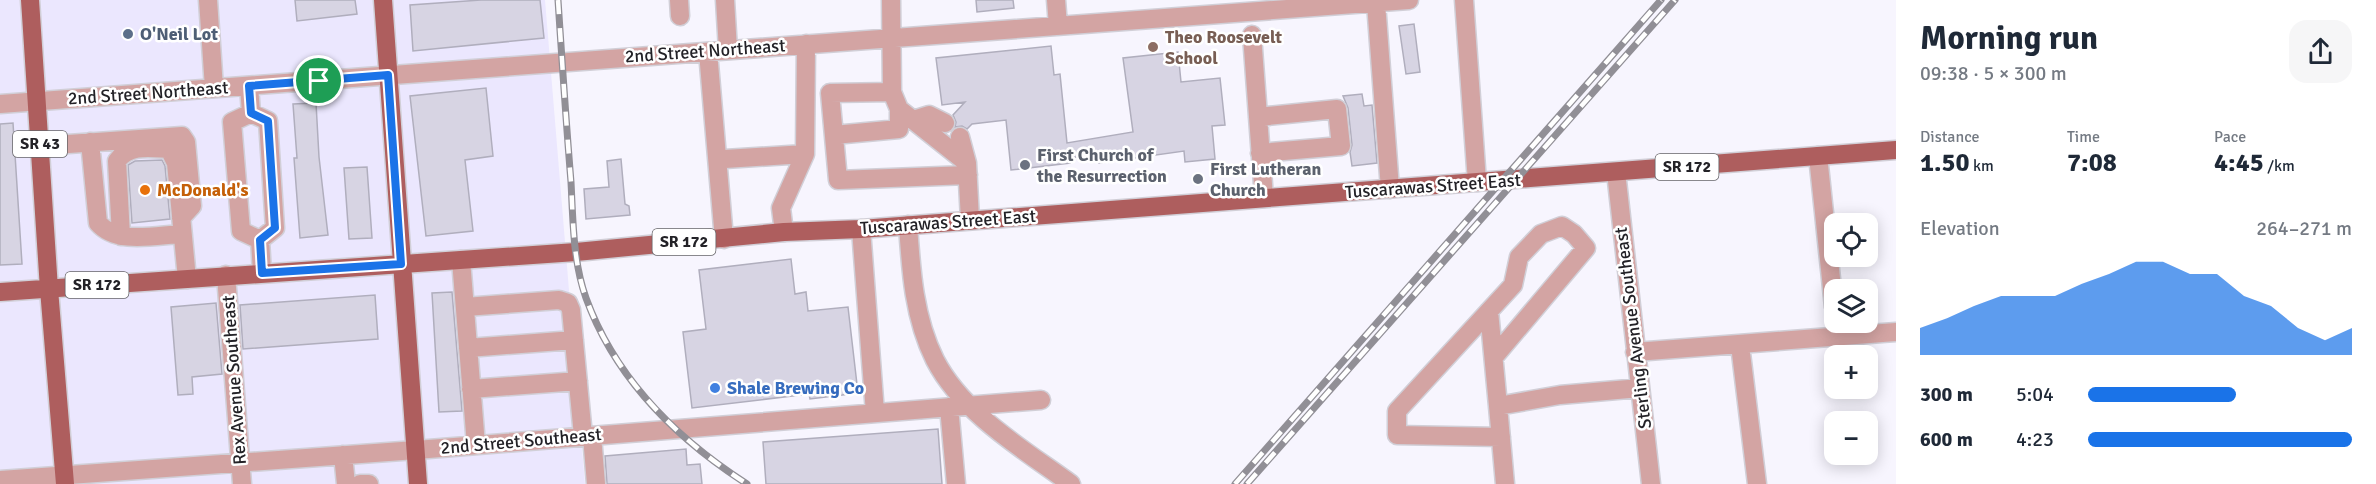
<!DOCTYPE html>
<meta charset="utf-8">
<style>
:root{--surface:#fff;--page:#f6f6f7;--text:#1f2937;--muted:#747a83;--accent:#1a73e8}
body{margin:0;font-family:Signika,sans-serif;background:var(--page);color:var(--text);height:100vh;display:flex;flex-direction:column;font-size:22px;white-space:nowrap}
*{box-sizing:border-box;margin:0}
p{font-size:20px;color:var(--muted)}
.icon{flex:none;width:33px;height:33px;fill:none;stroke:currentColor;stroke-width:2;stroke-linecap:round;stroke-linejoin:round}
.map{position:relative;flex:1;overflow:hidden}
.sheet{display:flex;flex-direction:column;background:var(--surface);width:480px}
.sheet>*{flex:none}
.fabs{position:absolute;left:1824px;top:213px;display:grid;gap:12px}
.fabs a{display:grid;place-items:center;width:54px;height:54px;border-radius:12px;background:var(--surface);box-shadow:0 3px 15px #0003;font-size:30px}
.pin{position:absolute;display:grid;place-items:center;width:51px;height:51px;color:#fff;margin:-26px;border:3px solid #fff;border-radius:50%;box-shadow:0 2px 6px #0007}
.round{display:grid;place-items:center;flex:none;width:63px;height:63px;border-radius:18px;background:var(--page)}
.headline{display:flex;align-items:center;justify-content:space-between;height:102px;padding:0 24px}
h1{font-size:33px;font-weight:700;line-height:45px}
.figures{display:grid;grid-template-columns:repeat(3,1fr);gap:9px;height:102px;padding:6px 24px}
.figures div{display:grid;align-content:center}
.figures b{font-size:26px;font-weight:700}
.figures small{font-size:16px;font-weight:400}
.figures p{font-size:16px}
.chart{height:168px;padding:12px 24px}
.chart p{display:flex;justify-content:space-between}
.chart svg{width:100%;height:108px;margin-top:6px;fill:var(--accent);opacity:.7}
ul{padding:0 24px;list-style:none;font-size:20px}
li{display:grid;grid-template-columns:96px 72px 1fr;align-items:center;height:45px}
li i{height:15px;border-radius:8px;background:var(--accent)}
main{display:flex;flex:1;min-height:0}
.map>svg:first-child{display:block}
</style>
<main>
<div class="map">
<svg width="1896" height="484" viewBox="0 0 1896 484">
<rect width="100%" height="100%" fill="#f7f5fe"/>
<path fill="#ebe7fe" d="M0,0H545L585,484H0Z"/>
<path fill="#d7d4e3" stroke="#b0aebd" stroke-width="1.5" d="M295,0H355L357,14L297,21Z
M481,0H540L544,38L413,51L410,5Z
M976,0H1013L1014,8L977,12Z
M1414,24L1420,72L1406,74L1399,26Z
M1051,46L1054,75L1060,74L1067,143L1133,132L1123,58L1178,52L1181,82L1220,78L1225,125L1212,126L1215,159L1185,162L1184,151L1099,163L1098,154L1069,158L1070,163L1011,170L1006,120L972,124L967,129L962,126L955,127L956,122L953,115L965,102L942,105L936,58Z
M486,88L493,156L465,160L473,231L426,236L410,96Z
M1362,94L1364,106L1372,105L1377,163L1352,166L1350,152L1352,145L1348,108L1343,96Z
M316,103L319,157L328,235L300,238L294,158H297L293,104Z
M13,123L22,264L0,265V124Z
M621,159L625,204L629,206L630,215L586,219L584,189L609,187L607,161Z
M162,160L165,166L170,219L132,223L128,165L135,161Z
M367,167L372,238L349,239L344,168Z
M791,259L795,294L806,292L808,311L848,307L858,393L810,399L809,394L692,408L683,332L706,329L699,270Z
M452,292L462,411L439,412L432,293Z
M375,295L378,339L243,349L240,305Z
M216,303L222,374L192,377L193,394L178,395L171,307Z
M938,429L942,484H766L763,442Z
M686,449L687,465L700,464L702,484H607L605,456Z"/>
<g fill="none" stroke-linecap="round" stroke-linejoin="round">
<g stroke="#d1cfd7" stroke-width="21">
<path id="minor" d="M208,0L214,88
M679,0L680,16
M725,0L728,50
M891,0L892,92L830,93L838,180L968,175
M1056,0L1058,26
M1464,0L1477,182
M1376,3L1390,189
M1252,35L1264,198
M708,52L724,239
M249,86L251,113L232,122L241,231L260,240L275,228L268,121L251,113
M0,104L1409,0
M899,109L967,163
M1258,117L1337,109L1341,146L1260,153
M913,120L929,115L945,123
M834,135L899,129V109L892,92
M960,137L967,163L970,220
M90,142L98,223C117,245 156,235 182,234
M40,146L182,136L186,142L192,206L181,218
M1818,156L1834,307
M725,159L805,154L806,44
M1616,172L1651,484
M908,225C911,271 914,318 935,360C963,414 1023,449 1071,484
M861,229L875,413
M784,232L781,208L805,154
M121,236L117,161C129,144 150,148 169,149L176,163L187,279
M260,240L262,273
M461,260L476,445
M226,275L242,484
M465,307L559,300L568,303L571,310L583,436
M1489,311L1498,406
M1740,345L1757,484
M468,348L574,340
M1635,352L1896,332
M1494,357L1586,248L1574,234L1562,226L1541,234L1519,257L1513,285L1397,411V435L1501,437
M471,389L578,381
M949,407L956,484
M592,436L596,484
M343,455L346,484
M0,480L416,450L1041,400
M360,484H369
M1505,484L1498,406L1560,395L1640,388"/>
</g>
<g stroke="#d1cfd7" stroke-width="21">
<path id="major" d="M30,0L49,289L65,484
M383,0L418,484
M0,292L576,252L784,232L861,229L1896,150"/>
</g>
<use href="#minor" stroke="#d3a4a3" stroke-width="18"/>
<use href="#major" stroke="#ae5e5e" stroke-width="18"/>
<g stroke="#918f96" stroke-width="7">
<path id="rail" d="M558,0C562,61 566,121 571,182C573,220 573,262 586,298C615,378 677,439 747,484
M1235,484L1661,0
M1247,484L1675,0"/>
</g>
<use href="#rail" stroke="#fff" stroke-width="4.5" stroke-dasharray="14" stroke-linecap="butt"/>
</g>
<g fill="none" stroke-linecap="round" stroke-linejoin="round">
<g stroke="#fff" stroke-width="12">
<path id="route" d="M388,75L401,264L262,273L260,240L275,228L268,121L251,113L249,86Z"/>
</g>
<use href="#route" stroke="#1a73e8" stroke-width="8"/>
</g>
<circle fill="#5c6f8a" stroke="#fff" stroke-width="2" cx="128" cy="34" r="6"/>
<circle fill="#8d6e63" stroke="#fff" stroke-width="2" cx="1153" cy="47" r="6"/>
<g fill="#6b7280" stroke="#fff" stroke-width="2">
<circle cx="1025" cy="165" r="6"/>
<circle cx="1198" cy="179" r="6"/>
</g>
<circle fill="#e8710a" stroke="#fff" stroke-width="2" cx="145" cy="190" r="6"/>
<circle fill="#3f7fe0" stroke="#fff" stroke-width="2" cx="715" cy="388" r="6"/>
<g text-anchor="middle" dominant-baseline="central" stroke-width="5" stroke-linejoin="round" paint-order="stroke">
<g fill="#fff" stroke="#656468" stroke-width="1.5">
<rect x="13" y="131" width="54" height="26" rx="4.5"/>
<rect x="1655.5" y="154" width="63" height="26" rx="4.5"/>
<rect x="652.5" y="229" width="63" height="26" rx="4.5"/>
<rect x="65.5" y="272" width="63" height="26" rx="4.5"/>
</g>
<g font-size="16" font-weight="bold" fill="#232227">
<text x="40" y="144">SR 43</text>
<text x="1687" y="167">SR 172</text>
<text x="684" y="242">SR 172</text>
<text x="97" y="285">SR 172</text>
</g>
<g font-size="18" font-weight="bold" fill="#4e5e75" stroke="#fff" text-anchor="start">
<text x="140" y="34">O'Neil Lot</text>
</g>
<g font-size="18" font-weight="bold" fill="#785e54" stroke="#fff" text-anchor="start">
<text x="1165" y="37">Theo Roosevelt<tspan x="1165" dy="21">School</tspan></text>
</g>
<g font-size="18" fill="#232227" stroke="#fff">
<text transform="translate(705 51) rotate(-4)">2nd Street Northeast</text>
<text transform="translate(148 93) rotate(-4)">2nd Street Northeast</text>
<text transform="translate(1433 186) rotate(-4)">Tuscarawas Street East</text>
<text transform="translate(948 222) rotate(-4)">Tuscarawas Street East</text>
<text transform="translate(1633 328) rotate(-97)">Sterling Avenue Southeast</text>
<text transform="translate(234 380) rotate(-94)">Rex Avenue Southeast</text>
<text transform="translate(521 441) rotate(-5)">2nd Street Southeast</text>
</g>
<g font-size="18" font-weight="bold" fill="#5b616d" stroke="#fff" text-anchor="start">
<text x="1037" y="155">First Church of<tspan x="1037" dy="21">the Resurrection</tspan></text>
<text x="1210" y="169">First Lutheran<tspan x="1210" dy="21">Church</tspan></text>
</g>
<g font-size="18" font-weight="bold" fill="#c56008" stroke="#fff" text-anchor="start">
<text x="157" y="190">McDonald's</text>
</g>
<g font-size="18" font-weight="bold" fill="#366cbe" stroke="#fff" text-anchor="start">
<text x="727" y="388">Shale Brewing Co</text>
</g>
</g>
</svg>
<div class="fabs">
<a><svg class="icon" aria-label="locate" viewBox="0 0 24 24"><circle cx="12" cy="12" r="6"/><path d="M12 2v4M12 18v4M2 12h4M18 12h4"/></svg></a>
<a><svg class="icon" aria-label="layers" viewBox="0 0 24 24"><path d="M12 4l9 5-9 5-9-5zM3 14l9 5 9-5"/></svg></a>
<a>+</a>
<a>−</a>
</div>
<div class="pin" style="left:319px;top:81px;background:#1e9e55"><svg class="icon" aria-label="arrive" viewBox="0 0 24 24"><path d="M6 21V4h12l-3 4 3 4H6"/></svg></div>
</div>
<section class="sheet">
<div class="headline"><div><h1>Morning run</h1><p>09:38 · 5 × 300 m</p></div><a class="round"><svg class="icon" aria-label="share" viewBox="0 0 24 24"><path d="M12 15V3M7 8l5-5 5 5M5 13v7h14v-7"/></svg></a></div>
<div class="figures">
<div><p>Distance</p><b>1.50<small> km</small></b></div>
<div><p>Time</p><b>7:08</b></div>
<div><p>Pace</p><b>4:45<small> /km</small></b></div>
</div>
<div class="chart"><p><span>Elevation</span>264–271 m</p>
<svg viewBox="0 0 160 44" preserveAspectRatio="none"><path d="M0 44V33L10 29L20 24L30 20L40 20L50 20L60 15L70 11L80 6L90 6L100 11L110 11L120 20L130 24L140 33L150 38L160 33V44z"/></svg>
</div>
<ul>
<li><b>300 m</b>5:04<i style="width:56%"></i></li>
<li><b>600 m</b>4:23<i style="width:100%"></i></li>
</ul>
</section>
</main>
